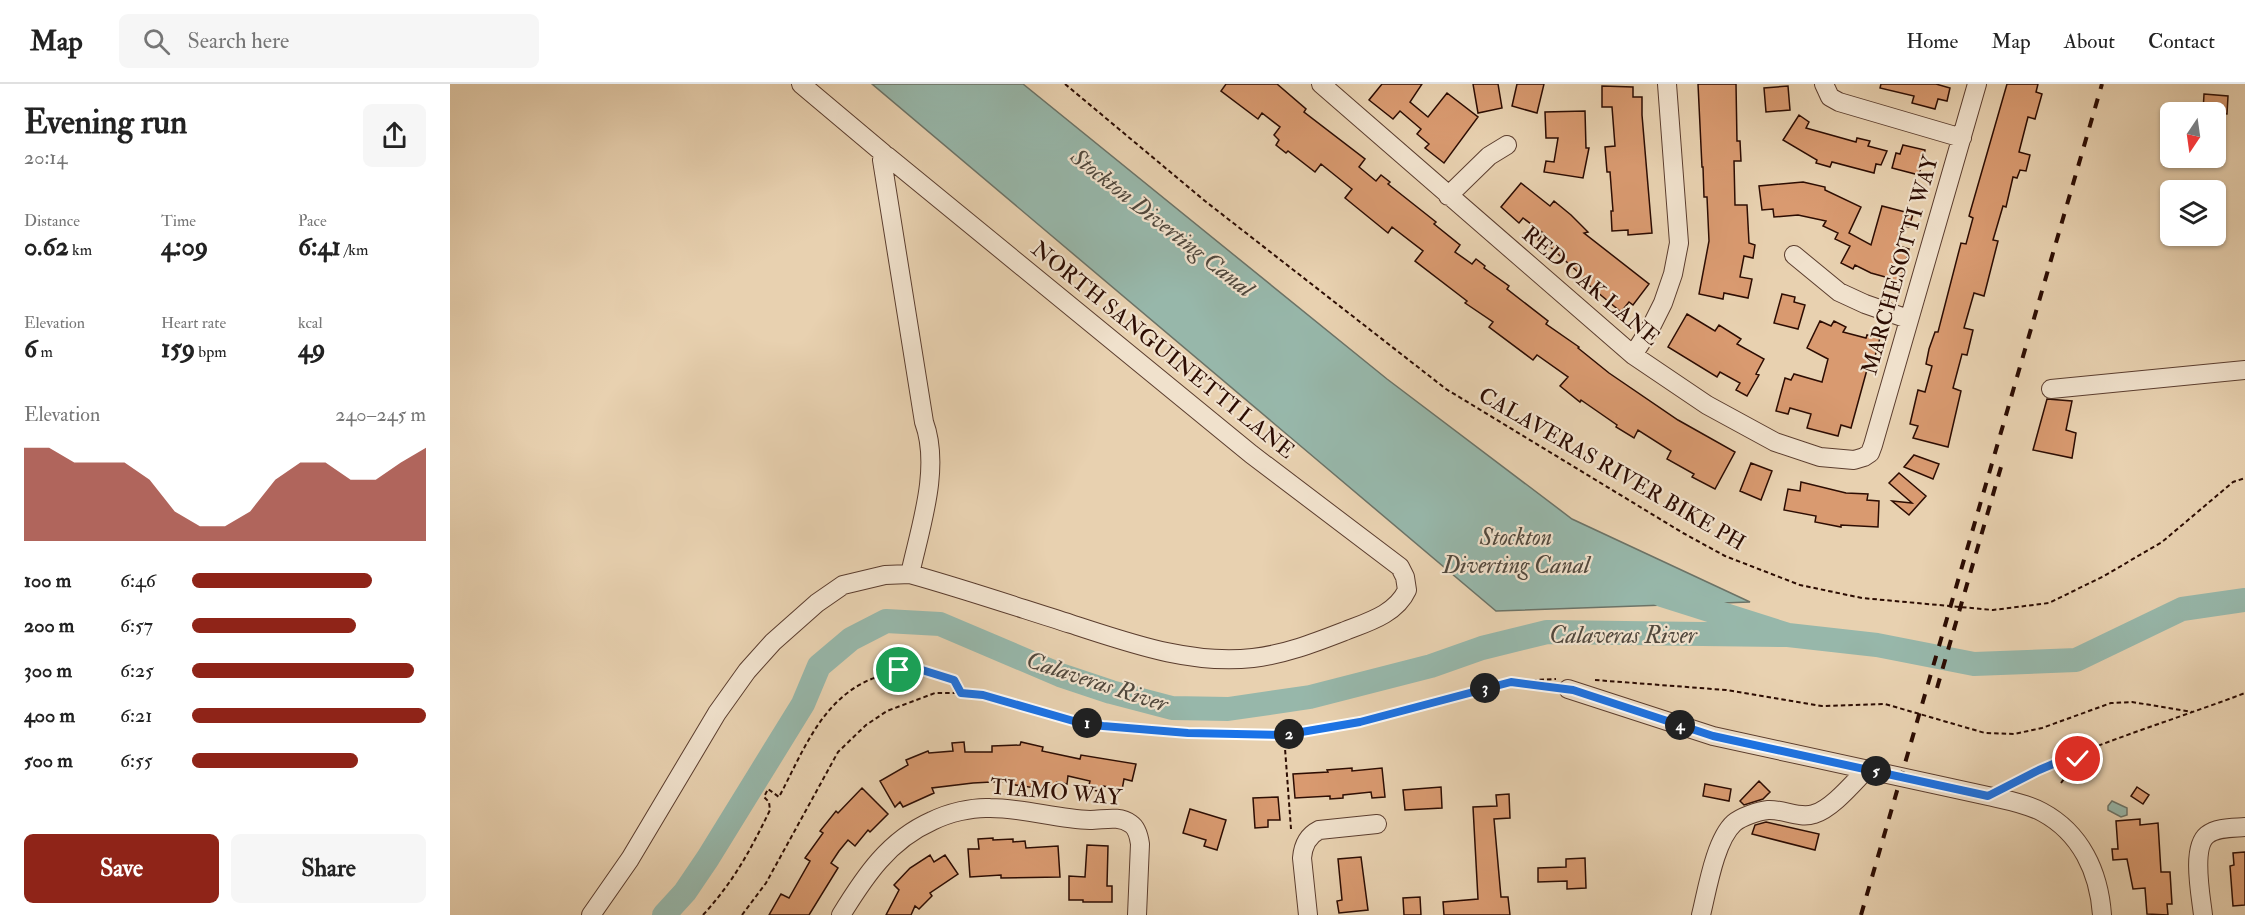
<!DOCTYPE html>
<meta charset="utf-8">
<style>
:root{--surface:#fff;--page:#f6f6f6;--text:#222;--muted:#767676;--line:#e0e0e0;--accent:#8f2418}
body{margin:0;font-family:"IM FELL Double Pica",serif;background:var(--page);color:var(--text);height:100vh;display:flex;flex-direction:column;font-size:22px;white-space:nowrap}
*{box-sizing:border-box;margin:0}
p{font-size:20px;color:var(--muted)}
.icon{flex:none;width:33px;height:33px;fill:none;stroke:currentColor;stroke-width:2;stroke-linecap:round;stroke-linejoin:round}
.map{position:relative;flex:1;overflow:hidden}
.details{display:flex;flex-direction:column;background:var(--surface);width:450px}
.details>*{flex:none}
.needle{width:39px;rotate:193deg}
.controls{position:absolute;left:1710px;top:18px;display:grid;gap:12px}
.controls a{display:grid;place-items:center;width:66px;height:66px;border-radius:9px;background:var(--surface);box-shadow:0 2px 4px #0004;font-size:30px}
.pin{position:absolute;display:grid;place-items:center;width:51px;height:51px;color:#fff;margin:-26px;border:3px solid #fff;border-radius:50%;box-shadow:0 2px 6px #0007}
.km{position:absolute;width:30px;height:30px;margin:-15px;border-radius:50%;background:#222;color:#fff;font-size:16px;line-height:30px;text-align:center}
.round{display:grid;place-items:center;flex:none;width:63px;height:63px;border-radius:9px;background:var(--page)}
.headline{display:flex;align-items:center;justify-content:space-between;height:102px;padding:0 24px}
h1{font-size:33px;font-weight:700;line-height:45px}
.metrics{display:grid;grid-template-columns:repeat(3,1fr);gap:9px;height:102px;padding:6px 24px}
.metrics div{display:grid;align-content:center}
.metrics b{font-size:26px;font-weight:700}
.metrics small{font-size:16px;font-weight:400}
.metrics p{font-size:16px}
.chart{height:168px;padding:12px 24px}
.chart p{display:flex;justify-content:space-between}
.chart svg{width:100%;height:108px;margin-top:6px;fill:var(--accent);opacity:.7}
.button{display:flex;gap:12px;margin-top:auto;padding:12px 24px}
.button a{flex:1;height:69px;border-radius:9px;background:var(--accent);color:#fff;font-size:24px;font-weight:700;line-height:69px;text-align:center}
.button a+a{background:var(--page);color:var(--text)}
ul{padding:0 24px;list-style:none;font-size:20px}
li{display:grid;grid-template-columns:96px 72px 1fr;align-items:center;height:45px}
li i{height:15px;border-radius:8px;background:var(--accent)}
header{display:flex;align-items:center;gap:36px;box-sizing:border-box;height:84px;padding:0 30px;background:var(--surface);border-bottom:2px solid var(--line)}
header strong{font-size:28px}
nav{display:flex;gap:33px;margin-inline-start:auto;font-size:21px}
.search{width:420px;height:54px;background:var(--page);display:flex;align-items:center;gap:15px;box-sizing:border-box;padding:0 21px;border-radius:9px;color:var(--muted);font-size:22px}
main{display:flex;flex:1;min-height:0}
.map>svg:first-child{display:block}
</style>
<header>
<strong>Map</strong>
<div class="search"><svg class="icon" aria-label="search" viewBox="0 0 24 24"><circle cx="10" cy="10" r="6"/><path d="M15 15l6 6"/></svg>Search here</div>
<nav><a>Home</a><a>Map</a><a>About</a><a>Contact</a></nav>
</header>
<main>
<section class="details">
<div class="headline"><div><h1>Evening run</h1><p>20:14</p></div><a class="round"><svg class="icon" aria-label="share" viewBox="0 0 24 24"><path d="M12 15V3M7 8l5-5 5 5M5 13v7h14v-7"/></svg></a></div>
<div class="metrics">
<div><p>Distance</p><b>0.62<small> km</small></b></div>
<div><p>Time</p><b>4:09</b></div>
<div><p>Pace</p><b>6:41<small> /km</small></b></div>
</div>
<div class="metrics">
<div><p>Elevation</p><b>6<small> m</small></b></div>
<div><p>Heart rate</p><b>159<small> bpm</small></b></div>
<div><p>kcal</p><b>49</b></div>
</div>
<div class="chart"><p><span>Elevation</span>240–245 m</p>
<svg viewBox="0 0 160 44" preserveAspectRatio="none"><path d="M0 44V6L10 6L20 12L30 12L40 12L50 19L60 32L70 38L80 38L90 32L100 19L110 12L120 12L130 19L140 19L150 12L160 6V44z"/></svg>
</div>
<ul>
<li><b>100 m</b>6:46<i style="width:77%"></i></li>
<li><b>200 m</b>6:57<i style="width:70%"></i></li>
<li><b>300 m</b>6:25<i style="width:95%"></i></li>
<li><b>400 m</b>6:21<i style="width:100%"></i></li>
<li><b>500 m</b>6:55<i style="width:71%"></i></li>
</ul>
<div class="button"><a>Save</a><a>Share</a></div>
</section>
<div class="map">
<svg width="1795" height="831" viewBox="0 0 1795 831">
<rect width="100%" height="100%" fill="#e8d1b0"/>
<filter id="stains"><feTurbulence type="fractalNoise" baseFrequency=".00333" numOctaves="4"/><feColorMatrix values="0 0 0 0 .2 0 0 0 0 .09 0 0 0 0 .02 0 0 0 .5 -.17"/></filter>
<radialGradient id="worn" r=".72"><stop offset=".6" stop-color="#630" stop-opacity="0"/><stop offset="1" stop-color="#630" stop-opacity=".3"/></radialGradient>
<path fill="#97b7aa" stroke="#6c7367" stroke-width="1.5" d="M422,0H573L937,295L1122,435L1300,518L1046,527Z
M1662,717L1677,724V731L1671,733L1658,726V722Z"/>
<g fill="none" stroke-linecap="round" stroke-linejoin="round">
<path stroke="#97b7aa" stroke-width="24" d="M1212,511L1338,551L1427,561L1524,580L1626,576L1732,525L1795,516
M214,831L235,808L258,774L353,620L369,582L401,555L436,537L490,540L610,591L661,608L722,624L778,625L860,613L981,582L1032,564L1097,548L1338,551"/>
</g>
<path fill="#d99a70" stroke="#2c0c02" stroke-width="1.5" d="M776,0H827L856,25L854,28L915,75L909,83L926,97L931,91L940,98L938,100L986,138L984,140L1010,161L1005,168L1022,180L1026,175L1035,182L1034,184L1059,202L1057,205L1098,237L1096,240L1129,263L1128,264L1159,289L1228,336L1285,368L1265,405L1242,393L1244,390L1217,375L1221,367L1188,346L1184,354L1166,343L1167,341L1131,316L1130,318L1110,302L1118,293L1087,271L1083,276L1039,243L1043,238L1015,219L1017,217L965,177L973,167L942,143L938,149L895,114L902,105L871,80L865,88L838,67L836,69L826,61L829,56L824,51L830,43L812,29L808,35L771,7Z
M932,0H972L960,18L978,33L997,9L1028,33L994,79L975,64L979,60L967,50L971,45L950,27L943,35L919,16Z
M1023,0H1048L1052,24L1028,29Z
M1067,0H1094L1087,29L1062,22Z
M1248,0H1286L1287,57H1290L1291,77H1284L1285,121H1297L1299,159L1305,161L1303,174L1294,172L1290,193L1302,195L1298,214L1274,209L1273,215L1249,210L1259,157L1257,113H1254L1253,83H1252Z
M1431,0H1486L1500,4L1497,17L1488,15L1485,25L1462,19L1464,12L1430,4Z
M1557,0H1588L1586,8L1592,10L1585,35L1578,33L1569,68L1580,71L1576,87L1570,86L1567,94L1563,93L1556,123L1553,122L1543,156L1548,157L1534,212L1524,209L1514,244L1523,246L1517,271L1512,270L1503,304L1511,307L1498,363L1463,354L1468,342L1460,340L1468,306L1475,308L1482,282L1476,280L1479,265L1485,248H1488L1511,159L1516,160L1523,134L1519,132Z
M1152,2L1183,3V13H1192V31L1202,149L1178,151V146L1162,147L1161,127H1163L1160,88H1157L1155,63L1165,62L1162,23H1152Z
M1338,2L1340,26L1316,28L1314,4Z
M1754,10L1778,12L1777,30L1753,28Z
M1135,27L1136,64H1139L1133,94L1094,88L1096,77L1104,78L1108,54H1096L1095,28Z
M1349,31L1359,38L1356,44L1406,58L1407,54L1420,57L1418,62L1437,67L1431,81L1426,80L1424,89L1382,78L1380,83L1366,79L1367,76L1333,56Z
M1453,61L1475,66L1469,91L1442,84L1446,69L1450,70Z
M1353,98L1375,103V106L1411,123L1399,149L1421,161L1432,122L1463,130L1459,143L1451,141L1446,161L1459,165L1449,203L1437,200L1439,194L1421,189L1405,181L1403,185L1391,179L1400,162L1385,155L1388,149L1373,142L1376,137L1348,131L1324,133L1323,125L1312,126L1309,102Z
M1071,99L1100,122L1104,117L1121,131L1138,148L1134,149L1199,200L1183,221L1179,218L1171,228L1128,192L1130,190L1098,161L1097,163L1088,156L1093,149L1073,134L1069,139L1051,123Z
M1332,210L1345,213L1344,218L1355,221L1348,245L1324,239Z
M1237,230L1265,247L1269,241L1291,255L1287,260L1314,275L1306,290L1309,291L1297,312L1286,306L1290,299L1270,288L1267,293L1218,263Z
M1370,237L1381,242L1384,237L1396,243L1393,248L1416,254L1417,251L1430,254L1422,283L1418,282L1401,344L1391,341L1388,352L1357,344L1361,330L1340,324L1338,330L1326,327L1335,294L1341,296L1344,290L1372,298L1378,275L1357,264Z
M1597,315L1622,317L1616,346L1626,349L1622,374L1583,366Z
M1464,371L1489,380L1483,395L1454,383Z
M1301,379L1322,387L1311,416L1290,407Z
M1449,389L1476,412L1459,431L1442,417L1462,419L1439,399Z
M1351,398L1396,409L1418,410L1417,416L1429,417L1428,443L1391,441V443L1365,438L1366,432L1334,426L1338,405L1350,407Z
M514,658L515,668H542V662L570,661L571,658L593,663L592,667L630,675L631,671L686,680L682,697L674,695L672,706L653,702L652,708L638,705L640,697L618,692L617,700L607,698L605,707L559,700L560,697L523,699L482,704L484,709L453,723L450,718L445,723L430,697L458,681L456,676L478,667L479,669L503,667L502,659Z
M902,684V687L932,684L935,713L922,714L921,708L893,711V714L880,715V712L845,714L843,690L878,688L877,686Z
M1309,697L1320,708L1313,715L1294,721L1290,717Z
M1255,700L1281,705L1279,717L1253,712Z
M991,703L992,724L955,726L953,706Z
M1687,703L1699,711L1693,720L1681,712Z
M412,704L438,730L420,748L418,746L405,762L398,756L389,767L381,779L388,784L359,831H319L331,810L339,814L360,777L355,774L373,749L370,747L386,727L388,729Z
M1059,710L1060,734L1044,735L1051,813H1058L1060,831H994L993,818L1028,815L1023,723L1047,722L1046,711Z
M828,713L830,736H818V743L805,744L803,714Z
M740,725L776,736L767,766L754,762L756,756L733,749Z
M1690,735V741L1708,739L1711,788H1720L1722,820H1717L1718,831L1697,830L1695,804L1683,805L1677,775L1663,776L1662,765H1668L1666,737Z
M1316,738L1369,750L1365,766L1302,750L1305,741Z
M543,754V756L563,755V758L575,757L576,764L608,762L610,793L551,794V791L520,793L518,765H529L528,755Z
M637,761L658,762L657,802H662V818H633V816H619V792L635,793Z
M1795,768V821L1783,822L1780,782L1784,781L1783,769Z
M480,771L484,778L495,771L508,790L480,809L482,812L469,825L465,822L461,831H436L449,806L444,801L460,784Z
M911,773L918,826L889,829L887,817L892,816L888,775Z
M1135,774L1136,804L1117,805V797L1088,798V784L1116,783V775Z
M970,813L971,831H954L953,814Z"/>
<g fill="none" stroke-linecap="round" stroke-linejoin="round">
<g stroke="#5b3d2e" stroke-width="20">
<path id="minor" d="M351,0L433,69L432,76L474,338C491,384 470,444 460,490C514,505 567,523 621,540C680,559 740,581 803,574C836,570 864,559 895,547C918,538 946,530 957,506L955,493L950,483L801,370L437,72H432
M871,0L1183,271L1257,321L1325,358L1370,373L1404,376L1414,373L1420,369L1423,361L1527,0
M1374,0L1380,13L1389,18L1512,54
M998,112L1039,72L1057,61
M1344,171L1389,208L1415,220L1458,235
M1183,271L1201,243L1213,219L1223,190L1229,159L1217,0
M1601,305L1795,286
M1118,605L1263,652L1538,712C1556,716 1575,719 1592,728C1631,749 1649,788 1652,831
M141,831L180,775L267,629L297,587L323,558L367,519L393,501L435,491L460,490
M391,831C415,792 439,756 482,737C498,729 522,723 540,724C574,724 607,735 640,736C654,736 669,731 681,740C687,744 689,753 690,760L687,831
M858,831L852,774C853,762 857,752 869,746L927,740
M1251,831C1257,807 1265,756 1284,739C1291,733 1308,727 1318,726C1334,725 1349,735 1364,730C1382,725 1404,698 1417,685
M1753,831C1751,812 1741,764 1757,751C1767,743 1783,744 1795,743"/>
</g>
<path stroke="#2c0c02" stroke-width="2" stroke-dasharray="4.5 3" stroke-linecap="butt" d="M615,0L755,117L996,305L1233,449L1275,472L1350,501L1412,514L1543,526L1599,519L1654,492L1712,458L1783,398L1795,394
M1145,596L1276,606L1372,622L1435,620L1535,649L1564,650L1592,644L1661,619L1682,618L1743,628
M1067,597L1106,595
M834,651L841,745
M1611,699L1634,668
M1559,701C1634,662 1716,639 1795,609
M253,831C284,797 300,767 320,726L319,718L314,713L318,705L329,713C355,664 374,608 433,591C446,587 459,584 473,587C484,589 494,593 504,596L511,609
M292,831L316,799L388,668L416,641L437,627L485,609H511L533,611L627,637L653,642L738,649L834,651L910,638L1061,598L1103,603"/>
<use href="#minor" stroke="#f0e1cc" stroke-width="18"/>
<path stroke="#2c0c02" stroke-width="4" stroke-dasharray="10 10" stroke-linecap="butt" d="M1487,604L1553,376
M1411,831L1652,0"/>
</g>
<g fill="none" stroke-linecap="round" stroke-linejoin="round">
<g stroke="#fff" stroke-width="12">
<path id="route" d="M449,586H472L504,596L511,609L533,611L627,638L653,642L738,649L834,651L910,638L1061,598L1123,606L1263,652L1538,712L1589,686L1636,666L1628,675"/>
</g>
<use href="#route" stroke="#1a73e8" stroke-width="8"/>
</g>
<g text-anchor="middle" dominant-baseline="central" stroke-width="4.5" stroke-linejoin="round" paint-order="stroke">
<g font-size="22" fill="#2c0c02" stroke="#f0e1cc">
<text transform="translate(1450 181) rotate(-74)">MARCHESOTTI WAY</text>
<text transform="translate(1141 202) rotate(40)">RED OAK LANE</text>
<text transform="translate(713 266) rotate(39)">NORTH SANGUINETTI LANE</text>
<text transform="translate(1162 385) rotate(30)">CALAVERAS RIVER BIKE PH</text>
<text transform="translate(606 708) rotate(5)">TIAMO WAY</text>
</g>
<g font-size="24" font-style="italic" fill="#51483d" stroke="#f0e1cc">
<text transform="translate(712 139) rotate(38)">Stockton Diverting Canal</text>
<text x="1066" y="453">Stockton<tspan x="1066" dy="28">Diverting Canal</tspan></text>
<text x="1173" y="551">Calaveras River</text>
<text transform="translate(647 598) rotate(18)">Calaveras River</text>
</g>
</g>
<rect width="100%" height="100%" filter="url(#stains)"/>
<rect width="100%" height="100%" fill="url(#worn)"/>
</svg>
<div class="controls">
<a><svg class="needle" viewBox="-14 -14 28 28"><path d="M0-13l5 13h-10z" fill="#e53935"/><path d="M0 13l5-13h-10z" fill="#767676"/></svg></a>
<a><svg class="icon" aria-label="layers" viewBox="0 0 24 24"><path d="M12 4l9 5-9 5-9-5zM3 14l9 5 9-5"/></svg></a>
</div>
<div class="pin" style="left:449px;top:586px;background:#1e9e55"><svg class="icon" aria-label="arrive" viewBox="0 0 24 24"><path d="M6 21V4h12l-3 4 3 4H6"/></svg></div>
<div class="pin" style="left:1628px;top:675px;background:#d93025"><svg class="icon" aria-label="check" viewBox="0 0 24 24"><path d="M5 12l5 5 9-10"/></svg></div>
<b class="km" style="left:637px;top:639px">1</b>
<b class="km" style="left:839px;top:650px">2</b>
<b class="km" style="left:1035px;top:604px">3</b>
<b class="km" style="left:1230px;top:641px">4</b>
<b class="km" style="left:1426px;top:687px">5</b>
</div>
</main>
